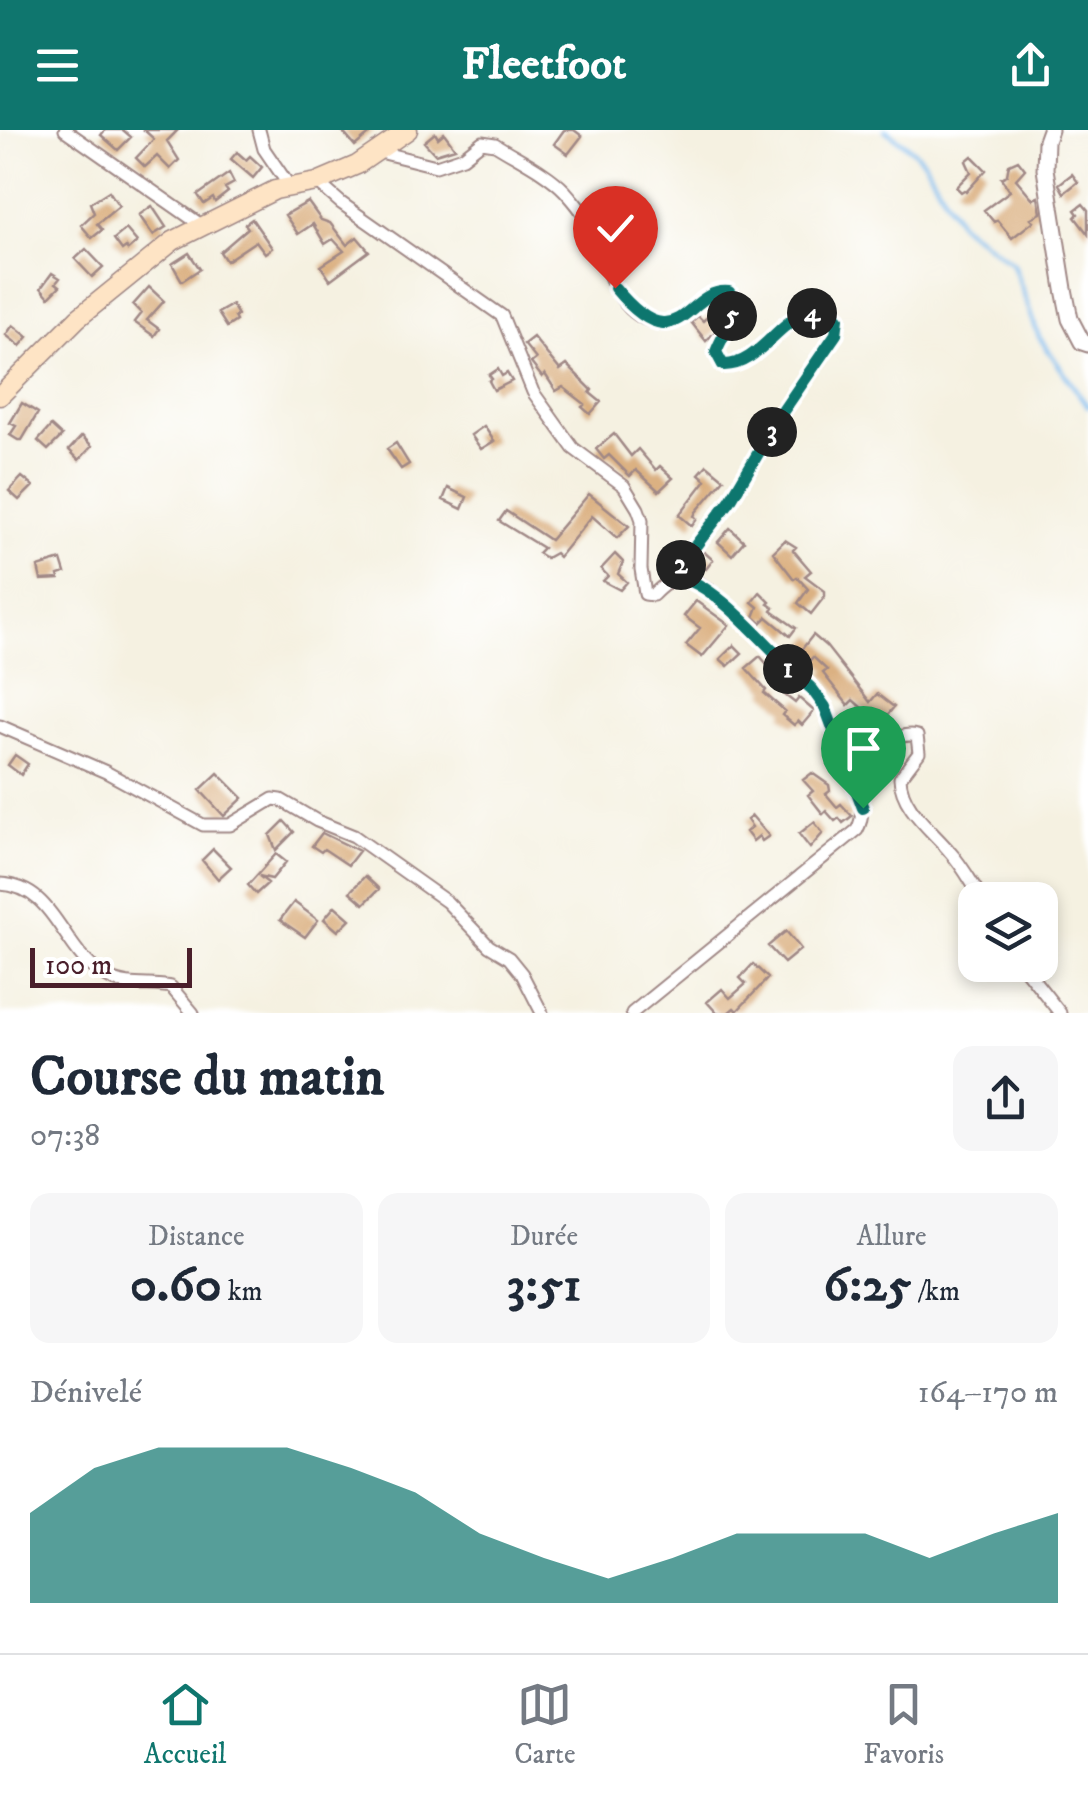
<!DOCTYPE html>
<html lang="fr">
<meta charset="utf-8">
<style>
:root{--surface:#fff;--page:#f6f6f7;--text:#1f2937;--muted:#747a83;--line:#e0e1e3;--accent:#0f766e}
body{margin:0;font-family:"IM FELL DW Pica",serif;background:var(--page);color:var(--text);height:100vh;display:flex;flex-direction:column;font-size:38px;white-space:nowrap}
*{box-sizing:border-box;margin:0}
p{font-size:32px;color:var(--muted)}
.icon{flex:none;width:55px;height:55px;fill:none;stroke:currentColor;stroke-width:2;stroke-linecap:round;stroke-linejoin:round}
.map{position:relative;height:883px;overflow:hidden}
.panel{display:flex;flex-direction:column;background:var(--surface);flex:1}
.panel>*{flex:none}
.tools{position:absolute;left:958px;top:752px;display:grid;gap:20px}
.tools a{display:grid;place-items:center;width:100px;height:100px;border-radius:20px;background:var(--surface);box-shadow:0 5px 15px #0003;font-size:50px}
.scale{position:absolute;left:30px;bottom:25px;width:162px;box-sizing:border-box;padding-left:10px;border:5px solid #4a1f2b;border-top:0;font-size:28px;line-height:35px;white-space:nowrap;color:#4a1f2b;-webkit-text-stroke:8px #fff;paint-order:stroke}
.pin{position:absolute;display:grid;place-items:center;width:85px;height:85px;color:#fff;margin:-102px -42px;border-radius:50% 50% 50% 0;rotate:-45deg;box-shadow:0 0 10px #0007}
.pin .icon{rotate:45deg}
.km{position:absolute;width:50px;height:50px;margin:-25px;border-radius:50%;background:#222;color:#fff;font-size:28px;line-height:50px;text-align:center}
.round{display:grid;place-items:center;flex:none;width:105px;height:105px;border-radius:20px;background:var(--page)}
.overview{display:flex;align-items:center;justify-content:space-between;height:170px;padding:0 30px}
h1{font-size:55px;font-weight:700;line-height:75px}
.metrics{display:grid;grid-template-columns:repeat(3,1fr);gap:15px;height:170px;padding:10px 30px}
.metrics div{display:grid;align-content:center;border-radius:20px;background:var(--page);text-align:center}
.metrics b{font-size:50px;font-weight:700}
.metrics small{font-size:28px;font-weight:400}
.metrics p{font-size:28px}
.chart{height:280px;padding:20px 30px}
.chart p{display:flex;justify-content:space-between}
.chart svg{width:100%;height:180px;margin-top:10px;fill:var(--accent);opacity:.7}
header{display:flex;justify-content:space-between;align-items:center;height:130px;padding:0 30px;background:var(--accent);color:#fff;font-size:45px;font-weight:700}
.menu{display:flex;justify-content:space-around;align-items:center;height:140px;border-top:2px solid var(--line);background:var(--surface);font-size:28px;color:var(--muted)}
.menu a{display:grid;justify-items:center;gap:5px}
.menu .on{color:var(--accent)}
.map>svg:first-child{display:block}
</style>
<header><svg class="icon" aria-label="menu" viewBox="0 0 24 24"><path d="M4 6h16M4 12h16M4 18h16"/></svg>Fleetfoot<svg class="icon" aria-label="share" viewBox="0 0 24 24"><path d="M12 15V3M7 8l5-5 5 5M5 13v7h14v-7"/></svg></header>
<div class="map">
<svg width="1088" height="883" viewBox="0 0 1088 883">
<rect width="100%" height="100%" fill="#fff"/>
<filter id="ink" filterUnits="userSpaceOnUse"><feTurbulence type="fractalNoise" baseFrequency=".01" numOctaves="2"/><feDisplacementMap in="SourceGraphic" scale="20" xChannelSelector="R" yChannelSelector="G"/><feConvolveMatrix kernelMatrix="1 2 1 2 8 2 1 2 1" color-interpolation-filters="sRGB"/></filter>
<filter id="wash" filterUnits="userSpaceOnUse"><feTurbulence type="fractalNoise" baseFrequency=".0048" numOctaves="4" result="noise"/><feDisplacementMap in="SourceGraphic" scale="40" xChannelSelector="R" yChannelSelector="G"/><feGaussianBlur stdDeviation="2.25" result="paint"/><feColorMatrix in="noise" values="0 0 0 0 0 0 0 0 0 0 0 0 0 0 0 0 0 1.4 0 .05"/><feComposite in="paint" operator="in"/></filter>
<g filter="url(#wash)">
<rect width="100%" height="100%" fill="#f5f1e1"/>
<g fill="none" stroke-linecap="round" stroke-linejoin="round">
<path stroke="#7bbcf0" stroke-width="4" d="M885,0L913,20L925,33L960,94L1013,134L1039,207L1088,277"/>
</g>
<g id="blocks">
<path fill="#dbb182" d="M105,0H123L131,7L118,20L101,5Z
M144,0H178L167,11L179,30L170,39L157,26L145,37L136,28L154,9Z
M341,0H374L355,16Z
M564,0H574L582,6L568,24L554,14Z
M435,3L438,8L444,3L455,18L435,24L424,12Z
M237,22L246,30L250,26L262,37L253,48L231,29Z
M972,26L986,40L966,62L964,60L961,62L956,57L971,42L966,31Z
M1018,30L1025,39L1016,49L1033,69L1038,67L1041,83L1031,88L1034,91L1012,108L997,90L994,92L984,80L1010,61L1001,48L1007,45L1009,34Z
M229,43L234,53L225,58L228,62L215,72L213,68L204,74L198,65Z
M1072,44L1078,52L1064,63L1059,54Z
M109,61L119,76L97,94L102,100L92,108L81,95L94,83L90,73Z
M308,72L321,90L330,93L347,115L357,107L369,121L330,150L321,136L344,121L333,109L325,114L313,94L298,104L285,85Z
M1083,74L1088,80V104L1075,87L1078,84L1075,80Z
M152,76L166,97L153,105L139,85Z
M252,89L272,118L265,123L256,111L226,131L220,122L248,98L245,94Z
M126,99L137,112L128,120L126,117L122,120L114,109Z
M86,119L103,137L92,147L75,129Z
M189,123L200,139L182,151L172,134Z
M52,143L60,148L56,153L60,156L49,167L41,158Z
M149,157L164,171L147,190L159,199L154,206L134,192L141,183L133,175Z
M232,175L238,185L234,187L236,191L227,197L218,183Z
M718,177L723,183L722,186L715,193L718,196L714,203L706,211L691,192L698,186L703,191Z
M13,195L28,207L20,216L6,205Z
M533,207L560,240L567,235L592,260L590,263L601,272L590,284L582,277L585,274L563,257L556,261L545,244L542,247L531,233L536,229L524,214Z
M498,239L502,246L507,243L512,251L494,260L489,251L492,249L489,245Z
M22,273L38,283L22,310H18L10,305L16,296L10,293Z
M51,296L62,306L48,320L38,311Z
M484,296L494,311L481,319L471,305Z
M614,304L631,326L638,319L656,340L660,336L673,348L659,361L636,340L630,346L609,325L604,329L596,319Z
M82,306L92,316L79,330L69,320Z
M396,313L409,334L401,339L387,319Z
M707,335L724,349L696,382L694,386L697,389L692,396L679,385L706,350L699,344Z
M22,347L33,356L19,370L9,361Z
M448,358L467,367L462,379L443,370Z
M589,364L629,396L617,408L592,386L559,427L555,423L546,428L538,423L543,418L499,391L506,381L550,410Z
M730,398L744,411L732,425L718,412Z
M785,410L796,417L793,420L811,441L805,446L825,461V466L811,484L798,473L808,459L797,447L794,449L773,422Z
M703,421L713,430L706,439L693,434Z
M615,424L623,432L618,444L627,452L620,460L603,451L608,446L601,439Z
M61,430L65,443L58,445L59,449L41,450L38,437Z
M760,462L770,472L768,474L774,478L772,481L796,498L790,506L767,487L761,493L754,487L758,477L752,472Z
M696,471L729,495L702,527L686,515L700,498L684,486Z
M813,505L826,516L870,572L877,564L894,577L880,594L853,570L848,575L823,543L827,540L813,527L808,532L798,524Z
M734,515L742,523L728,536L720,529Z
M760,526L772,540L768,544L784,559L781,562L795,573L799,568L814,581L802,595L798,591L794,595L782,585L785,581L764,563L766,560L746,538Z
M15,625L28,634L21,645L8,635Z
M218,643L243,668L224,686L200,660Z
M812,643L829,655L830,661L826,664L837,677L841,674L852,686L843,693L839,688L835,691L826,681L823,684L808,665L813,661L803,650Z
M752,686L769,706L762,711L759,706L753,711L746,702L752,697L747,690Z
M284,691L294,702L276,720L270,705Z
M814,692L823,703L810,718L799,704Z
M322,703L359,721L348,735L324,719L321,722L312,716Z
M213,719L231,737L218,749L202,730Z
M276,724L286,732L272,749L259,746L268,753L256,764L248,755Z
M365,746L379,759L364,774L350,762Z
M294,772L318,790L305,807L280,790Z
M335,776L350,789L338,801L324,789Z
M786,801L801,819L784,833L768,816Z
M753,834L768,848L737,881L734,878L728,883H717L707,872L722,859L730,868L746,854L740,848Z"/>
</g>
</g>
<g filter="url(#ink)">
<use href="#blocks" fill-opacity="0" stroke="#a08886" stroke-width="2.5"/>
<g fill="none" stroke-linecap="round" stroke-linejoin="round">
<g stroke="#a08886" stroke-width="15">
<path id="minor" d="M65,0L201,95
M259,0L264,19L290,57
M380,22L436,36L463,27L482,12L495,14C517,28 547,42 565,61C573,70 583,81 588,92C605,125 613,189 661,193C688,194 703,158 729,162C744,179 722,204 716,222L723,235C769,237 789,158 838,188L836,204L783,281L730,371L683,431L677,449
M317,52L341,73L502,186L533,262L573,318L624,356L638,379L642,390L641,439L645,464L653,465C662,456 673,446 687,448C716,453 785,536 811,559L825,577L852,648C872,634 889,599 917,606L919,623L900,648C901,678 932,700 950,722C963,736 972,754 983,770
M0,596L106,642L203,695H230L273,669L281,670L317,691L354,706L447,772L489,816L509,828L522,844L542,883
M0,754C59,757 60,824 109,848C128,858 151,853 171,857L193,883
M1022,835L1060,883
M632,883L857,700C867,681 859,667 852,648"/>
</g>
<g stroke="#a08886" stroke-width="19">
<path id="tertiary" d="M1050,0L1046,11L1045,39L1064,159L1070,189L1082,212L1088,214"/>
</g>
<g stroke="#a08886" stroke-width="21">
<path id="secondary" d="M0,266L78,188L173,111L275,60L317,52L357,35L408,0"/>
</g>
<use href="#minor" stroke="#fff" stroke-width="11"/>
<use href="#tertiary" stroke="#fff" stroke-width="15"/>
<use href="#secondary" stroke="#fee4c5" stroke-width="18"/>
</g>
</g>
<g fill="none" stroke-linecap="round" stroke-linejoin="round" filter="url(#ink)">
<g stroke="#fff" stroke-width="20">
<path id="route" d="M615,158C680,237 686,157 729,162C744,179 722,204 716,222L723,235C768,237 789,158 838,188L836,204L783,281L730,371L683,432L677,448C714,448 781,533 812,559L825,577L863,678"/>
</g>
<use href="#route" stroke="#0f766e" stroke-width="12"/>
</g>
</svg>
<div class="tools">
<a><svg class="icon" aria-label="layers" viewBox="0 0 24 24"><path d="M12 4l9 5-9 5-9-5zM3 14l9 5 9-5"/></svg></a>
</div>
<div class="scale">100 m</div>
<div class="pin" style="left:863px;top:678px;background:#1e9e55"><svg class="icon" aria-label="arrive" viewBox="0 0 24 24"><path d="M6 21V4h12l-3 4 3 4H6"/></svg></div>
<div class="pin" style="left:615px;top:158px;background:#d93025"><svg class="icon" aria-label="check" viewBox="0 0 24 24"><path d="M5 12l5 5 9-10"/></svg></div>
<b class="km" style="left:788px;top:539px">1</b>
<b class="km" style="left:681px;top:435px">2</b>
<b class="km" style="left:772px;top:302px">3</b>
<b class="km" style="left:812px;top:183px">4</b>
<b class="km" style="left:732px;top:186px">5</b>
</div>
<section class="panel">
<div class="overview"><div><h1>Course du matin</h1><p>07:38</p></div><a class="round"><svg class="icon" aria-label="share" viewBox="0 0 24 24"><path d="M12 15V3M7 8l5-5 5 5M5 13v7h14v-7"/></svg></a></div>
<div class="metrics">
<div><p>Distance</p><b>0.60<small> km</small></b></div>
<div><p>Durée</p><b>3:51</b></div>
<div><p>Allure</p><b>6:25<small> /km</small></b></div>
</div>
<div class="chart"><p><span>Dénivelé</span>164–170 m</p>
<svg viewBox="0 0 160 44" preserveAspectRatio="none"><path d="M0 44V22L10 11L20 6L30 6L40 6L50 11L60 17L70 27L80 33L90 38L100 33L110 27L120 27L130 27L140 33L150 27L160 22V44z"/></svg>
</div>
</section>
<nav class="menu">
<a class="on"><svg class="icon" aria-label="home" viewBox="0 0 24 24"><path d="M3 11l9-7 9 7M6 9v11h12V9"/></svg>Accueil</a>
<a><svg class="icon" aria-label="map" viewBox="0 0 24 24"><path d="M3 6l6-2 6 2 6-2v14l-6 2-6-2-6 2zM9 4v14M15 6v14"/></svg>Carte</a>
<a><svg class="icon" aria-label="saved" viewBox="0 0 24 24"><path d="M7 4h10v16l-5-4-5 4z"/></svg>Favoris</a>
</nav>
